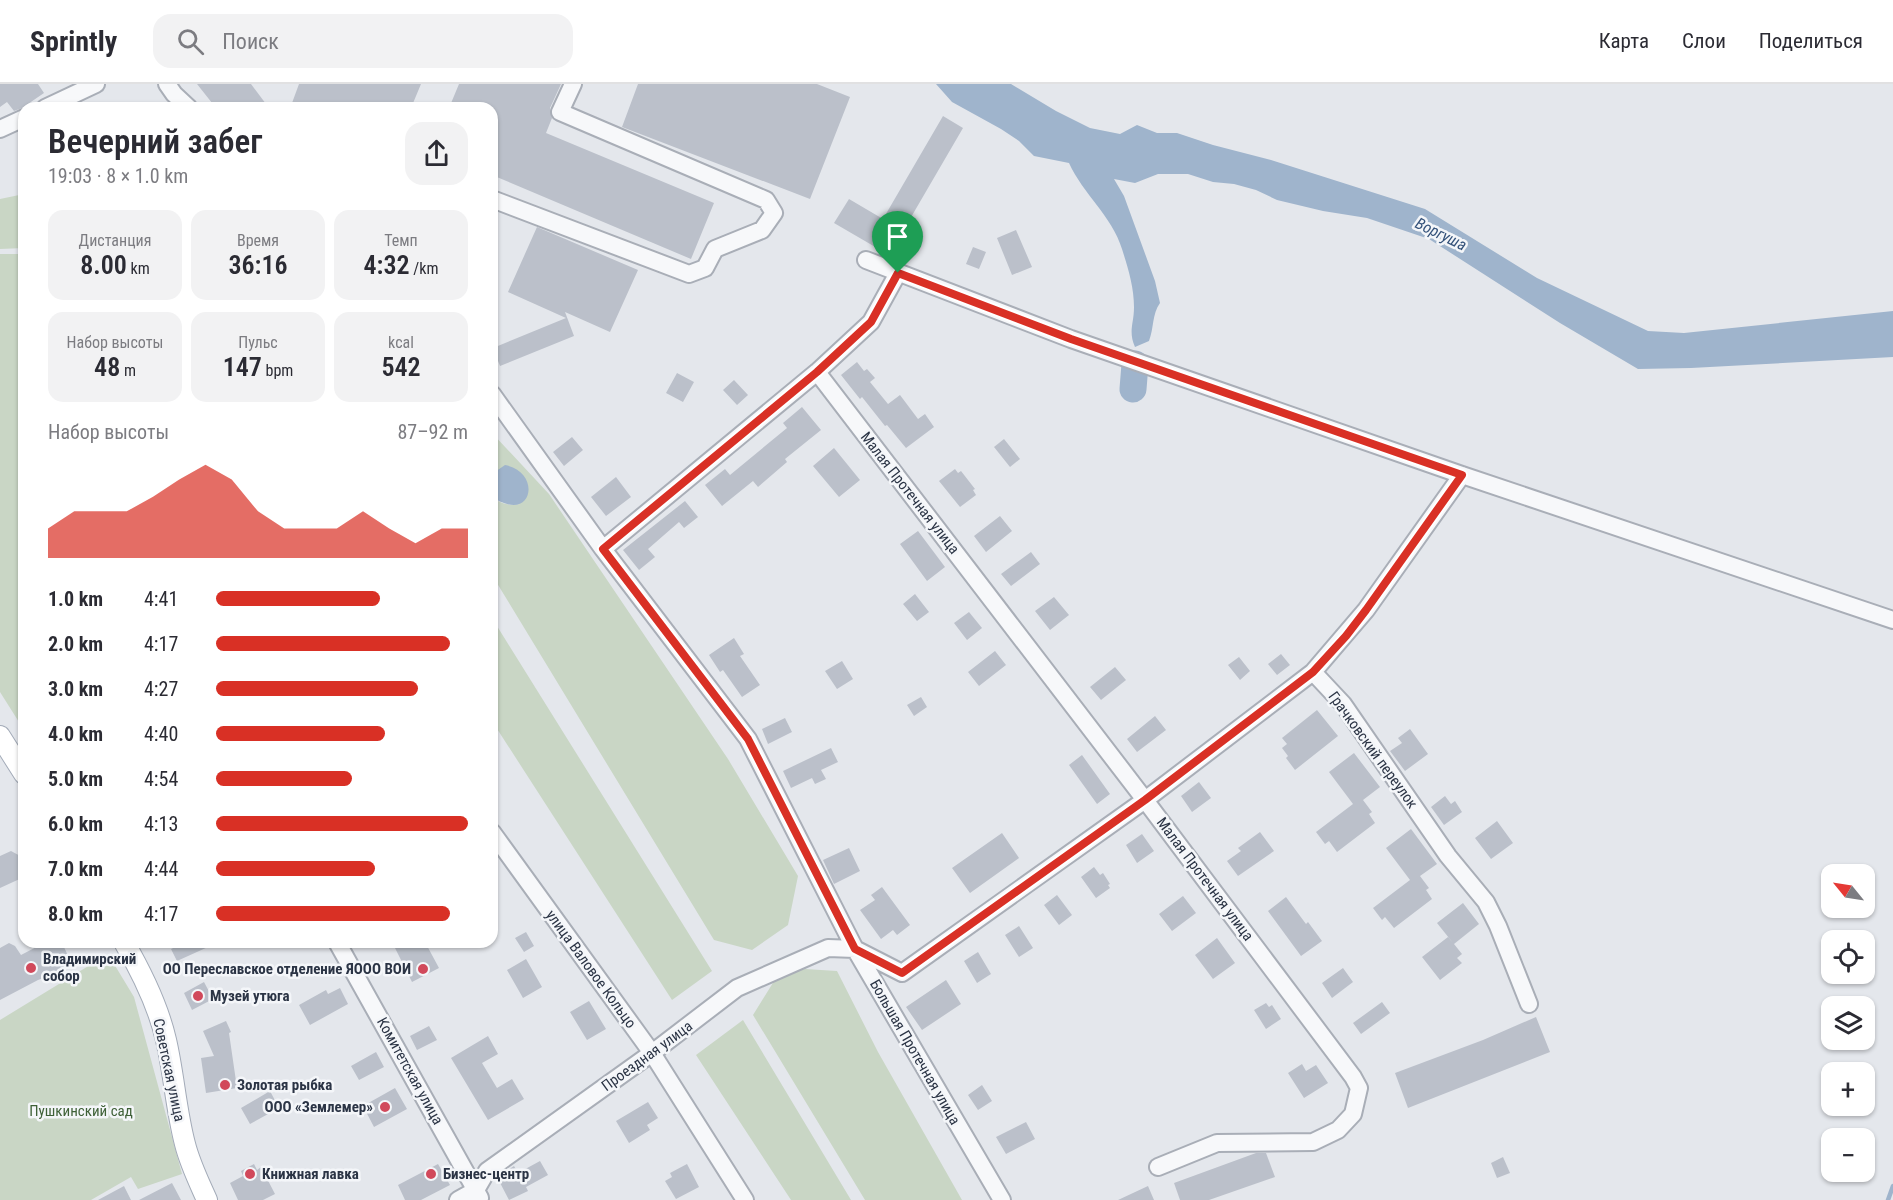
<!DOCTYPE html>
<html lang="ru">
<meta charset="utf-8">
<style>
:root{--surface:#fff;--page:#f2f2f3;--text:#2b2b33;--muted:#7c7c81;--line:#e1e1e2;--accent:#d93025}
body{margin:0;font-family:"Roboto Condensed",sans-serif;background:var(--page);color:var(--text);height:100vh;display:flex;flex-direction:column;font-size:22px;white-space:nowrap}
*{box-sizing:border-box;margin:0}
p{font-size:20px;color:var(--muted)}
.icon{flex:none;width:33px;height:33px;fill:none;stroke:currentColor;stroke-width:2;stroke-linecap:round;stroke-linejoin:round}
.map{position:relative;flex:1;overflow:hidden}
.sheet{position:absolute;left:18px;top:18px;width:480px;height:846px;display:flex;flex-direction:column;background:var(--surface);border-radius:18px;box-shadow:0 2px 4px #0004}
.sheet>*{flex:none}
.needle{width:39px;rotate:300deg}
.buttons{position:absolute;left:1821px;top:780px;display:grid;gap:12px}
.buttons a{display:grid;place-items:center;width:54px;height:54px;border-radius:12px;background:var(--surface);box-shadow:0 2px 4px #0004;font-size:30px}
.pin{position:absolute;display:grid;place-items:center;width:51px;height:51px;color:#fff;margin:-62px -26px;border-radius:50% 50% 50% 0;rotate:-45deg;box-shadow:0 0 6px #0007}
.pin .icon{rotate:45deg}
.round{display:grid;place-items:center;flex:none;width:63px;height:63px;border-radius:18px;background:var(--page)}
.summary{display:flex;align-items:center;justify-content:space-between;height:102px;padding:0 30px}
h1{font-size:33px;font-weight:600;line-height:45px}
.metrics{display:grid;grid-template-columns:repeat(3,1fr);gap:9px;height:102px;padding:6px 30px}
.metrics div{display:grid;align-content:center;border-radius:15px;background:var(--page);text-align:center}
.metrics b{font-size:26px;font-weight:600}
.metrics small{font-size:16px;font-weight:400}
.metrics p{font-size:16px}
.chart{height:168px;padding:12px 30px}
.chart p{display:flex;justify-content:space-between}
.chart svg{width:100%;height:108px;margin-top:6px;fill:var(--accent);opacity:.7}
ul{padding:0 30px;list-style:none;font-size:20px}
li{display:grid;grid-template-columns:96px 72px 1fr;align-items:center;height:45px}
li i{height:15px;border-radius:8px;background:var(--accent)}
header{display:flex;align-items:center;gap:36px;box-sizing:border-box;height:84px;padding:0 30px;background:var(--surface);border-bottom:2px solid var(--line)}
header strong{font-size:28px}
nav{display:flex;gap:33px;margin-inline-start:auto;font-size:21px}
.search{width:420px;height:54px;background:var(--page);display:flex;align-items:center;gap:15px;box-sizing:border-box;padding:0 21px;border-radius:18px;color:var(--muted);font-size:22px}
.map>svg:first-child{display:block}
</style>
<header>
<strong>Sprintly</strong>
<div class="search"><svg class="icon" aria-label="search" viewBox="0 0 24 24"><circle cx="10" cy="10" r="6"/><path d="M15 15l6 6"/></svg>Поиск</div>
<nav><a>Карта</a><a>Слои</a><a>Поделиться</a></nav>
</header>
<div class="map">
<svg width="1893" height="1116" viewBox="0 0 1893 1116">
<rect width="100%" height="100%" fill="#e4e7ec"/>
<path fill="#c9d6c5" d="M24,110V164L0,165V115Z
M0,170H24V646L0,608Z
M492,349L549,410L728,675L798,792L788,841L752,866L714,856L492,491V412C499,420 510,422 520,420L496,387L492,390Z
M492,534L712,887L672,916L492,637Z
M108,870L134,913L182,1090L138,1105L131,1093L91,1116H0V936Z
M805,885L837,887L878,968L962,1116H865L753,931L776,894Z
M743,936L851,1116H791L696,971Z"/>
<path fill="#9fb4cc" d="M936,0H1011L1056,27L1090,44L1120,50L1137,41L1157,49H1177L1213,61L1271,76L1425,125L1537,194L1648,247L1684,249L1893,227V273L1691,284L1638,285L1560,239L1429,155L1367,134L1323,127L1277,116L1256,106L1234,100L1213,98L1188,90H1158L1135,99L1114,95L1124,112L1155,197L1160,219C1152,230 1154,244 1149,257L1135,263C1128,247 1134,240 1134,223C1134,203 1128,184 1122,165C1112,132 1083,110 1069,79L1034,72L1019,57L1001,45L952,18Z
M505,381C539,387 534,431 504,419C499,417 496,416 492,412V390Z"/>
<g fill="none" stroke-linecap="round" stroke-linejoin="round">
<path stroke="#9fb4cc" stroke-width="4.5" d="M1888,1116L1893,1102"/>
<path stroke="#9fb4cc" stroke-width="27" d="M1133,305L1135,280"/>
</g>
<path fill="#bbc0ca" d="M0,0H38L44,9L22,24L14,27L7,18L0,23Z
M197,0H251L269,24H216Z
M299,0H421L411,24H305L292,19Z
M459,0H561L550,24L552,34L546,49L714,119L691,175L492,91V24H449Z
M638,0H817L850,13L810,115L622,43Z
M943,32L963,44L889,171L834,139L849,115L883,135Z
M537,143L638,186L610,248L565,228L574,252L500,282L493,264L566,234L508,208Z
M1016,146L1032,183L1012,191L997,154Z
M973,163L986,168L979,185L966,180Z
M857,278L864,287L867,285L875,294L870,298L888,320L900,311L918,335L925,330L934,343L906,364L887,341L885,342L862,313L860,315L841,291Z
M677,289L694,298L683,318L666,309Z
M734,296L748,311L737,321L723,306Z
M802,323L821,346L785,375L787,378L758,403L753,397L722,422L705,401L725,385L730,391L787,344L783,339Z
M572,353L583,366L564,382L553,368Z
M1004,355L1020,375L1010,383L994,363Z
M834,364L860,396L839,413L813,382Z
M955,385L958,389L961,387L975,405L973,406L976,411L960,423L939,397Z
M616,393L631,413L606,432L591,413Z
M685,417L698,433L684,444L679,438L648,465L655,473L639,486L623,466Z
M1000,432L1012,447L986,468L974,452Z
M918,447L945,483L927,497L900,460Z
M1031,468L1040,480L1011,502L1001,490Z
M915,510L929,528L917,537L903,520Z
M1054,513L1069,531L1050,546L1035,527Z
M969,528L982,544L967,556L954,539Z
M734,554L744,570L740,572L760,601L742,613L723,586L720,588L709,571Z
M995,567L1006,581L979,602L968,588Z
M1281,570L1290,581L1277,591L1268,580Z
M1239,573L1250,587L1240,596L1228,581Z
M842,577L853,595L837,605L825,587Z
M1115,583L1126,596L1101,616L1090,603Z
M921,613L927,623L914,632L907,621Z
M1317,626L1338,652L1295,686L1286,674L1288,672L1282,664L1287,660L1282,654Z
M1155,632L1166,646L1137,668L1127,655Z
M785,634L792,648L768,660L762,645Z
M1410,645L1428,670L1405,687L1390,667L1402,659L1398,654Z
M831,664L838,678L821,686L826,695L815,700L812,694L791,704L783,687Z
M1354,669L1380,703L1363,716L1372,728L1369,730L1375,739L1337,768L1329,757L1325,760L1316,748L1353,720L1329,688Z
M1082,671L1110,710L1097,720L1069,681Z
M1199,698L1211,714L1192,728L1181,712Z
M1445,712L1451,720L1455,717L1462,728L1444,741L1431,723Z
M1497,737L1513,759L1491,775L1475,754Z
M1411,745L1437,780L1420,792L1429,804L1426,806L1432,815L1394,844L1385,833L1382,836L1373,824L1410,796L1386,764Z
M1260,748L1274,767L1238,792L1227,777L1241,767L1238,764Z
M1002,749L1019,774L970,809L952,784Z
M1142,750L1154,767L1137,779L1126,761Z
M849,764L860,787L834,800L823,776Z
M11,767L24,774V793L0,804V772Z
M1094,783L1100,791L1103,789L1110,800L1108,801L1110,804L1096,814L1081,793Z
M882,803L910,841L897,851L893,846L881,855L860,826L875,816L871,811Z
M1057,811L1072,831L1059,841L1044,821Z
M1183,812L1196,829L1172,847L1159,830Z
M1286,813L1306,840L1308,838L1322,857L1301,872L1268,827Z
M1463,819L1479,840L1454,860L1462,870L1457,874L1462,879L1440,896L1422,873L1448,853L1453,859L1437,839Z
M1019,842L1033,864L1019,873L1005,851Z
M526,848L534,862L524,868L515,854Z
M1217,854L1235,879L1213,895L1195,871Z
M46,858H58L63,861L71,878L49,892L38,896L0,916V864L9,859L15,862L21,871Z
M186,858H219L177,877L171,865Z
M392,858H425L439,884L412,898Z
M978,868L991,890L977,899L964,877Z
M526,875L542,903L523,914L507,886Z
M1343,884L1353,898L1332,914L1322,899Z
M946,896L961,920L922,946L906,923Z
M204,898L213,915L192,926L184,909Z
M340,904L348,920L310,941L299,921L326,906L328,910Z
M589,917L606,945L587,956L570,928Z
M1382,918L1390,929L1361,950L1353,939Z
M1266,919L1269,923L1272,921L1281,935L1266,945L1254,926Z
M1536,933L1550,968L1408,1024L1395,989L1483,956Z
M226,937L231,948L229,949L237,1004L206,1009L201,974L214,972L203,947Z
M429,942L437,956L417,966L410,952Z
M488,952L498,970L482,979L497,1004L512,995L524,1015L488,1036L451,974Z
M376,968L384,983L359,996L351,982Z
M1302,980L1306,987L1316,981L1328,999L1304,1014L1288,989Z
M982,1001L992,1017L978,1026L968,1011Z
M395,1004L407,1025L374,1043L363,1022Z
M270,1007L279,1024L250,1040L241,1024Z
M648,1018L658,1034L647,1041L650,1046L629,1059L616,1037Z
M1026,1038L1035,1055L1006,1070L996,1053Z
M1256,1069H1266L1275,1093L1209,1116H1180L1174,1099Z
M1503,1073L1510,1089L1497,1094L1491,1079Z
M540,1077L548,1091L526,1103L528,1107L509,1116L497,1093L514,1082L518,1089Z
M254,1080L257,1086L261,1083L275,1110L263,1116H238L230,1099L243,1092L241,1087Z
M438,1080L450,1101L421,1116H405L398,1101Z
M687,1080L699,1103L676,1115L665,1097L672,1093L670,1089Z
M172,1099L181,1116H139Z
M124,1102L131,1116H98Z
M1148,1102L1154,1116H1118Z"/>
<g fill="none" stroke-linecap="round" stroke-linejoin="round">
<g stroke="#a9aeb7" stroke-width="20">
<path id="minor" d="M167,0L174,10L189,24
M45,24L96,0
M0,45L24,34
M492,115L689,190L705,184L715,165L762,146L774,129L766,116L560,28L573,0
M866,176L1071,255L1462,391L1893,536
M817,288L1145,716L1353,993L1359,1004L1353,1030L1338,1046L1313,1058L1217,1059L1158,1083
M492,310L603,465L748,655L855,865L1002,1116
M603,465L817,288L871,238L898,189
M1313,588L1366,526L1462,391
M492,748L652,969L745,1116
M337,858L480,1114
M458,1116L476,1106L487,1087L652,969L737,904L828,864L855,865L902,889L1145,716L1313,588L1343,620L1448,772L1486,818L1498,842L1529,920"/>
</g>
<g stroke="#a3abb8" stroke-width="22">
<path id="major" d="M0,652L24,690
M124,858C142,889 158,921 166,956C174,990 176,1026 185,1060C190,1080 199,1098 207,1116"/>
</g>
<use href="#minor" stroke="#f7f8fa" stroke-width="16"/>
<use href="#major" stroke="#fff" stroke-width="20"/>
</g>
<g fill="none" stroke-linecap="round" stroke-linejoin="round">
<g stroke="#fff" stroke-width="12">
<path id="route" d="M898,189L1071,255L1462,391L1366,526L1346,552L1313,588L1145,716L902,889L855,865L748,655L603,465L817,288L871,238Z"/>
</g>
<use href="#route" stroke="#d93025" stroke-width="8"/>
</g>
<g fill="#d1495b" stroke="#f4f6f9" stroke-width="2">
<circle cx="31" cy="884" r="6"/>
<circle cx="423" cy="885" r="6"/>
<circle cx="198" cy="912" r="6"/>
<circle cx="225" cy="1001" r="6"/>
<circle cx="385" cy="1023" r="6"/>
<circle cx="250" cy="1090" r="6"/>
<circle cx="431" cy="1090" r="6"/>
</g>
<g text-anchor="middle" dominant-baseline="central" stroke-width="5" stroke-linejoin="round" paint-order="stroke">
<g font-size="15" fill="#2b3445" stroke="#f4f6f9">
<text transform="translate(910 409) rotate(52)">Малая Протечная улица</text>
<text transform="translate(1373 666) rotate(54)">Грачковский переулок</text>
<text transform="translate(1205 795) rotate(53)">Малая Протечная улица</text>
<text transform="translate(591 885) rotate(54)">улица Валовое Кольцо</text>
<text transform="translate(915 968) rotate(60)">Большая Протечная улица</text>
<text transform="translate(647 972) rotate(-36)">Проездная улица</text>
<text transform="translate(169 986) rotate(78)">Советская улица</text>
<text transform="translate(410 987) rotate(61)">Комитетская улица</text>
</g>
<g font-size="15" font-weight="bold" fill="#2b3445" stroke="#f4f6f9" text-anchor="start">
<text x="43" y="875">Владимирский<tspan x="43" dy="17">собор</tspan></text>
<text x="411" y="885" text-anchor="end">ОО Переславское отделение ЯООО ВОИ</text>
<text x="210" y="912">Музей утюга</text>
<text x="237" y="1001">Золотая рыбка</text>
<text x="373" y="1023" text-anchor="end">ООО «Землемер»</text>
<text x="262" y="1090">Книжная лавка</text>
<text x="443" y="1090">Бизнес-центр</text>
</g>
<g font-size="15" fill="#3f6138" stroke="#f4f6f9">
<text x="81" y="1027">Пушкинский сад</text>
</g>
<g font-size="16" font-style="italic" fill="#34527a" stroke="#f4f6f9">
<text transform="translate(1441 150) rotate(26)">Воргуша</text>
</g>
</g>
</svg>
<div class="buttons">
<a><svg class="needle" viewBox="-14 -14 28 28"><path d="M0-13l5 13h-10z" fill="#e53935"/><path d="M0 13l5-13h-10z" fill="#7c7c81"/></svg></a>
<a><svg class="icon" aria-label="locate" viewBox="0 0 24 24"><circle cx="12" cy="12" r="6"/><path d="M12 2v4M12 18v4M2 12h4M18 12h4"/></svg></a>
<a><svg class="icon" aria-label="layers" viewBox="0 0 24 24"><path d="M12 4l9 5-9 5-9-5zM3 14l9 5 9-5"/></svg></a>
<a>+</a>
<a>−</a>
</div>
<div class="pin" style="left:898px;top:189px;background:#1e9e55"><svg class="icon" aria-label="arrive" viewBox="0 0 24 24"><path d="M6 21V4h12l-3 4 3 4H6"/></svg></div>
<section class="sheet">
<div class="summary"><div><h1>Вечерний забег</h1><p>19:03 · 8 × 1.0 km</p></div><a class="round"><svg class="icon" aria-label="share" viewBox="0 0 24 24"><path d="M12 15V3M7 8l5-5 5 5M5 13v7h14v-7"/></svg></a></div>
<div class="metrics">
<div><p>Дистанция</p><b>8.00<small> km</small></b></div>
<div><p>Время</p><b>36:16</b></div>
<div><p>Темп</p><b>4:32<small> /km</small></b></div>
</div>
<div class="metrics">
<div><p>Набор высоты</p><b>48<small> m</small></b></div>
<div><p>Пульс</p><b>147<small> bpm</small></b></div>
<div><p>kcal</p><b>542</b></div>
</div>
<div class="chart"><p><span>Набор высоты</span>87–92 m</p>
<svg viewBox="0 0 160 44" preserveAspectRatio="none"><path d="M0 44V32L10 25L20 25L30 25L40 19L50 12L60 6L70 12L80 25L90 32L100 32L110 32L120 25L130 32L140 38L150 32L160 32V44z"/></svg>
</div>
<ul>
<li><b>1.0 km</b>4:41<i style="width:65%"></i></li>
<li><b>2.0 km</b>4:17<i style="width:93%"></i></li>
<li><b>3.0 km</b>4:27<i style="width:80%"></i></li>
<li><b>4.0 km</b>4:40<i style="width:67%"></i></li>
<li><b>5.0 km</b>4:54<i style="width:54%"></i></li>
<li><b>6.0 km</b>4:13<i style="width:100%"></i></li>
<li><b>7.0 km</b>4:44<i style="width:63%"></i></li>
<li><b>8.0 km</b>4:17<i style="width:93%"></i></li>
</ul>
</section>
</div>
